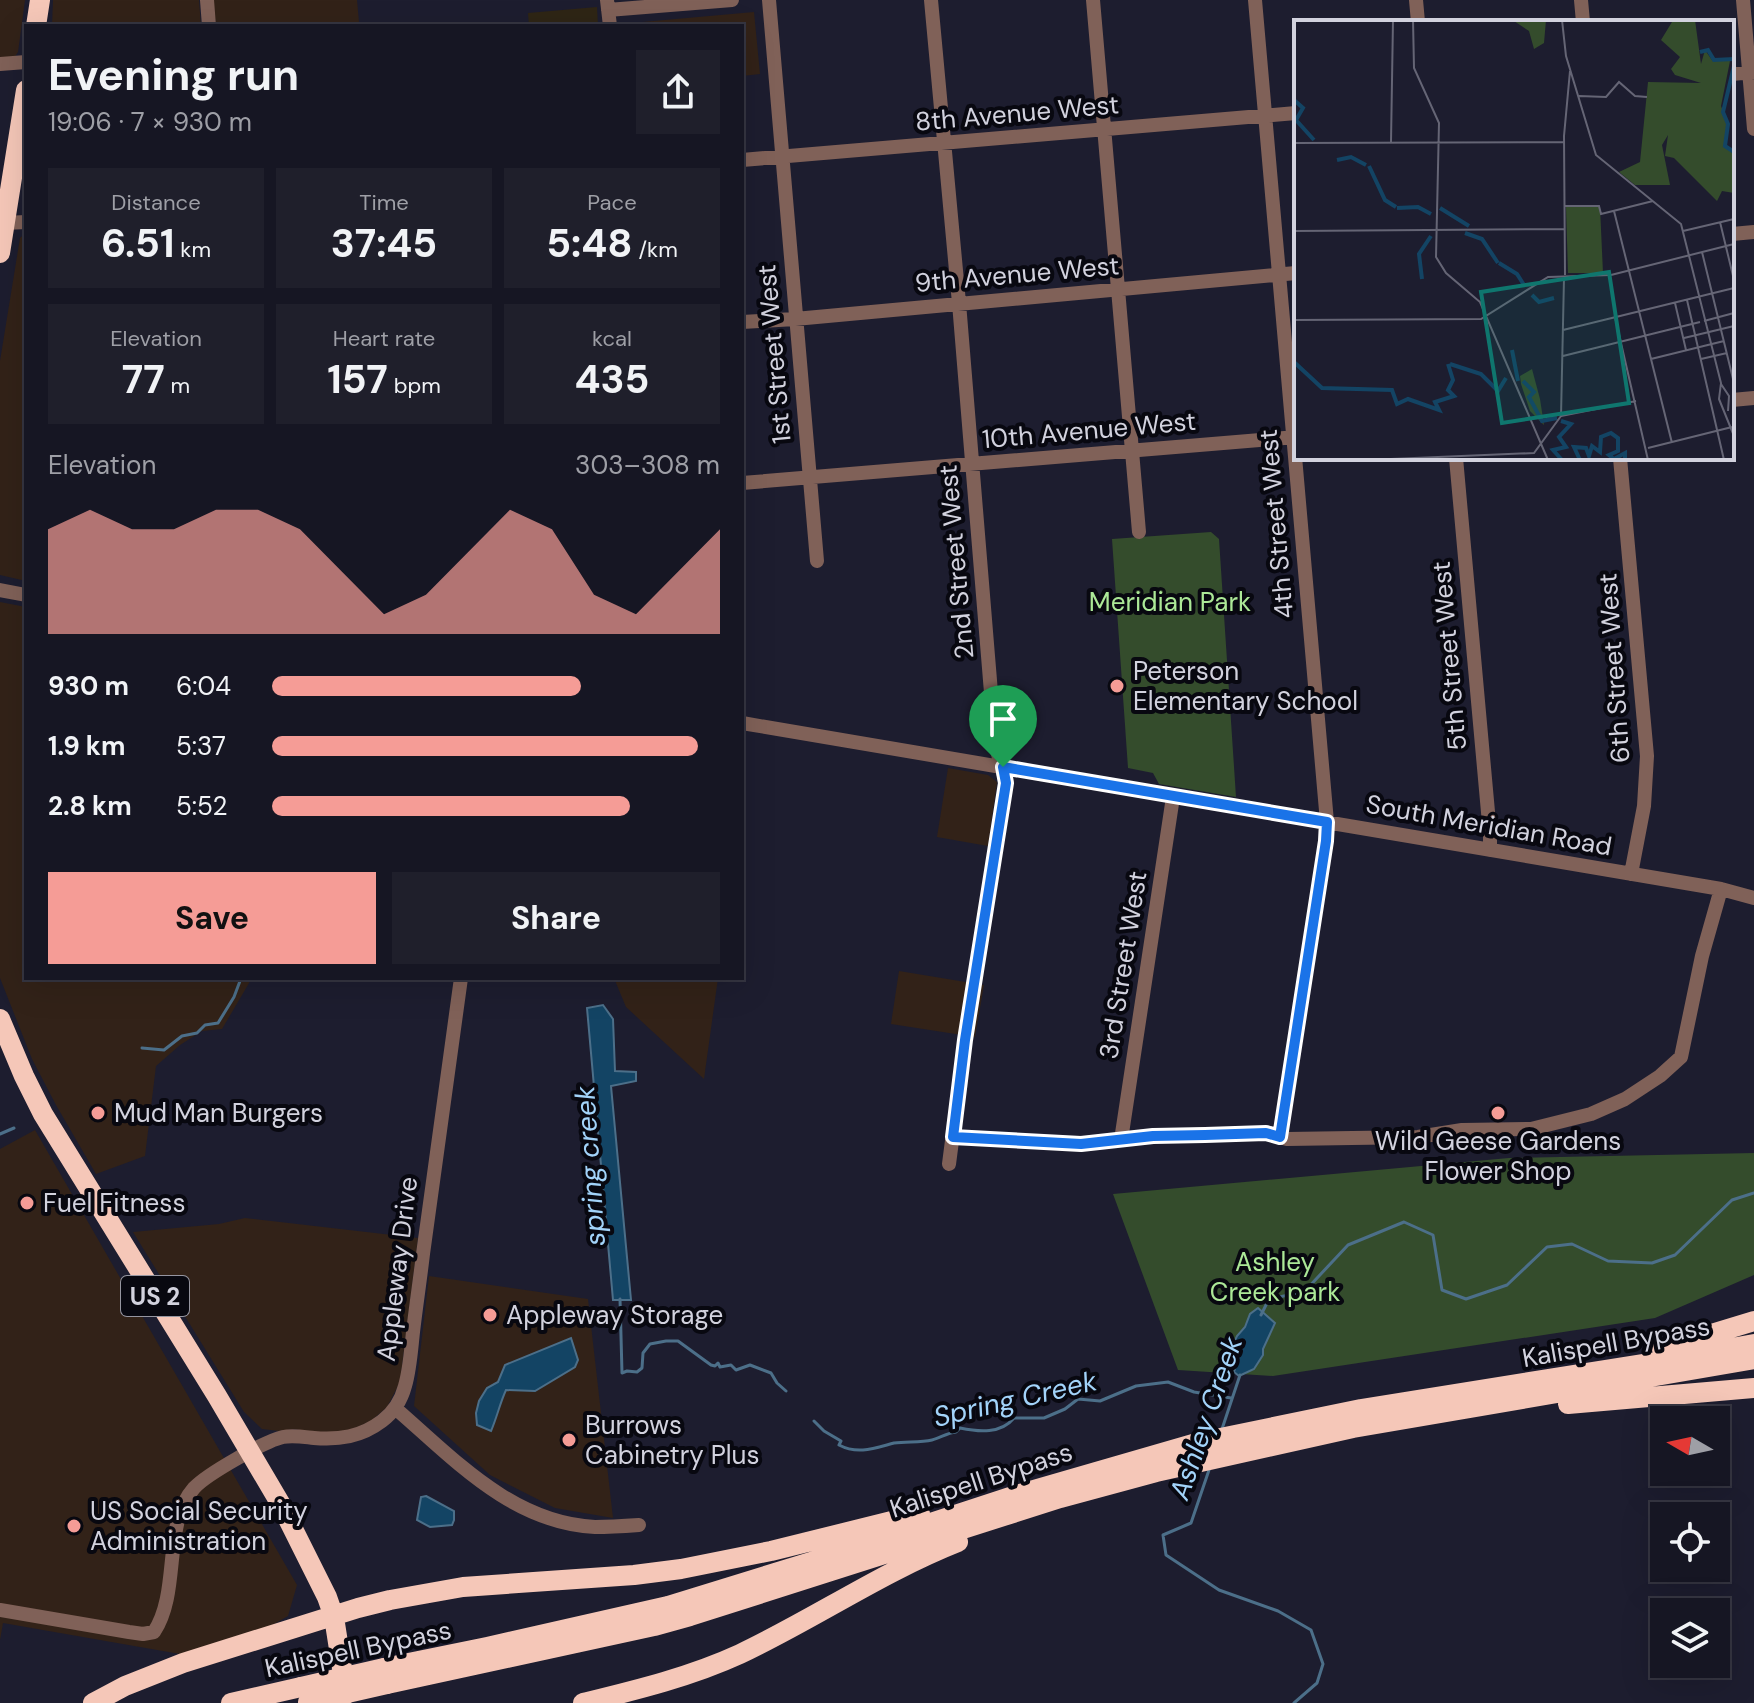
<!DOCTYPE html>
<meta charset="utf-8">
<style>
:root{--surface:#161623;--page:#1f1f2b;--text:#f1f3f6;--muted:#9e9fa6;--line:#353541;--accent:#f59c96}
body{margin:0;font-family:"DM Sans",sans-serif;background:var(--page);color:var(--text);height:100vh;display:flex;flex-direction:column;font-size:30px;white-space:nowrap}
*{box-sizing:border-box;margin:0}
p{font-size:26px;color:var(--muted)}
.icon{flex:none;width:44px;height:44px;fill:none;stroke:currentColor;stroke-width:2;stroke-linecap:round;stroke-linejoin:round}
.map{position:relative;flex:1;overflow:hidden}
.side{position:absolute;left:24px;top:24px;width:720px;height:956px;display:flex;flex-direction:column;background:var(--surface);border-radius:0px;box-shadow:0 8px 32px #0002,0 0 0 2px var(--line)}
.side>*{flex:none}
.needle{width:52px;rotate:279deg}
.buttons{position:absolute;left:1650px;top:1406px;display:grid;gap:16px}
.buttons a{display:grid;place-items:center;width:80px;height:80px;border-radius:0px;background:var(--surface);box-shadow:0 8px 32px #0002,0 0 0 2px var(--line);font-size:40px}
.pin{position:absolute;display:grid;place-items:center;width:68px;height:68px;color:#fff;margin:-82px -34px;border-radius:50% 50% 50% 0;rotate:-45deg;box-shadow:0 0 8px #0007}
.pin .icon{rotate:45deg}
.round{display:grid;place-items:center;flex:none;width:84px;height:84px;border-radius:0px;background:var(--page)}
.summary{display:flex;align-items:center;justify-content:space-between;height:136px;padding:0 24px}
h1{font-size:44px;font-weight:700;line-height:60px}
.metrics{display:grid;grid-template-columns:repeat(3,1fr);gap:12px;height:136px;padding:8px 24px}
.metrics div{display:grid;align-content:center;border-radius:0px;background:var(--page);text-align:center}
.metrics b{font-size:40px;font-weight:700}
.metrics small{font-size:22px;font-weight:400}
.metrics p{font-size:22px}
.chart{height:224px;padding:16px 24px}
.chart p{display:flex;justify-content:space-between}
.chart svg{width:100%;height:144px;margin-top:8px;fill:var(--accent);opacity:.7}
.cta{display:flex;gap:16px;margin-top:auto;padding:16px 24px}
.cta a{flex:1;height:92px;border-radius:0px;background:var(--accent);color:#111;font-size:32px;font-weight:700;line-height:92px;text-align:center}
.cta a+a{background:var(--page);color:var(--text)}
ul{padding:0 24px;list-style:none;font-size:26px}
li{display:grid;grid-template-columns:128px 96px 1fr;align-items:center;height:60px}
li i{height:20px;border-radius:10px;background:var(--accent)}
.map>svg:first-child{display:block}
</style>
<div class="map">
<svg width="1754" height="1703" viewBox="0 0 1754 1703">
<rect width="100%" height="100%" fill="#1d1d2f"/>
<path fill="#322218" d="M0,0H25L18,52L14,58L0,60Z
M53,0H199L201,26H52Z
M213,0H357L359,22L319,26H216Z
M754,12L760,74L742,76V26H621L620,24Z
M26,232V581L0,575V361L20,238Z
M0,602L26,607V978H252L222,1029L202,1031L180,1045L156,1066L145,1156L96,1174L56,1105L32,1059L0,978Z
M948,768L988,775L997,782L988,846L937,837Z
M899,971L984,985L975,1037L891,1024Z
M614,978H718L704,1079L626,1007Z
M35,1130L297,1585L288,1616L257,1634L180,1654L3,1623L0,1640V1149Z
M245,1218L418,1238L400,1382L387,1407L371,1421L346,1432L319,1433L294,1429L279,1431L262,1429L244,1412L133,1232L219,1224Z
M429,1276L588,1299L613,1518L555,1508L490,1475L414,1406Z"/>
<path fill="#2e2515" d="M597,7L598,26H529L528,13Z"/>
<path fill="#344c2c" d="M1211,532L1219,539L1236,797L1159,784L1153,773L1128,768L1112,539Z
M1754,1153V1275L1655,1318L1273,1376L1178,1370L1113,1194L1509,1158Z"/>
<path fill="#134464" stroke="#4c6f89" stroke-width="2" d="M603,1005L613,1019L615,1071L636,1072V1081L611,1086L631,1300H613L587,1008Z
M1258,1308L1275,1323L1263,1349V1355L1254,1369L1239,1376L1234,1372L1236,1365L1230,1351L1237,1336L1245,1327L1250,1314Z
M571,1338L578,1360L575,1367L535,1391L506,1390C500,1403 497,1417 491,1431L477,1425L476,1413L479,1401L487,1388L498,1382L505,1365Z
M426,1496L454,1511V1520L452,1525L430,1527L417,1520L421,1497Z"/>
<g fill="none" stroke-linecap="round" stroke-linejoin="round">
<path stroke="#4c6f89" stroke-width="3" d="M142,1048L164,1050L182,1036L197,1033L205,1025L218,1023L234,997L240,981L243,978
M0,1134L14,1128
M620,1299L622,1373L627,1371L637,1372L642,1368L643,1353L650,1344L666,1341H678L711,1365L715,1366L718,1363L720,1367L731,1365L736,1370L750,1365L771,1373L777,1383L786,1391
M1261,1315L1269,1299L1304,1292L1348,1245L1404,1222L1433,1235L1442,1290L1466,1299L1507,1285L1547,1247L1572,1244L1608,1261L1652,1263L1675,1255L1732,1200L1754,1193
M814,1421L824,1431L841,1441L839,1445C858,1455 875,1448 894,1443C906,1441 920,1443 932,1440C940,1438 947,1433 956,1432L960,1428C979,1432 1001,1434 1014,1418H1044L1065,1409L1078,1399L1100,1401L1136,1386L1168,1382L1194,1392L1231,1398
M1222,1429L1240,1375
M1209,1470L1191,1523L1163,1535L1166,1555L1219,1590L1278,1611L1311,1630L1323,1664L1317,1683L1294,1703"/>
<path stroke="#806158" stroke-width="14" d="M207,0L209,26
M607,0L610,26
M769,0L817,561
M931,0L959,303L994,729L996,747L1006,783L965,1040L949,1164
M1093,0L1139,532
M1255,0L1327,822L1326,841L1280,1137
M1416,0L1418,22
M1581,0L1583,22
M1743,0L1754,129
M608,10L732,0
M0,64L26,62
M1732,74L1754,72
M742,160L1296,113
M5,223L26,222
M1732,234L1754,232
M742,322L795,319L1296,273
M1732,400L1754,398
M1456,458L1490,834V850
M1620,458L1647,756L1644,806L1631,874
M742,483L1296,437
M0,590L26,595
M742,723L1721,889L1754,898
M953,1137L1081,1144L1153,1136L1266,1133L1287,1139L1418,1137L1462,1130L1531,1129L1591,1114L1625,1099L1660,1076L1681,1057L1702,956L1721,889
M1121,1140L1173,797
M395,1408C454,1459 512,1523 595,1527C610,1527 625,1526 639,1525
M0,1610L129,1632L143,1634L154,1632C181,1591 162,1524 194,1488C207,1474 265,1441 283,1437C293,1435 304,1437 314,1438C339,1440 361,1437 382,1421C394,1412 401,1401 405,1386C410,1369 411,1350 413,1332C416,1306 420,1280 423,1254C436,1162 449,1070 461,978"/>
<path stroke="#f5c7b8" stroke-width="20" d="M36,26L40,0
M0,253L26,90
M0,1019L24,1076L43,1114L217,1396L280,1503L327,1597L334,1617L346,1694
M1662,1349L1754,1321
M1568,1404L1754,1388
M384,1668L487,1647L668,1606L827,1557L1010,1497L1196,1443L1361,1409L1655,1362L1754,1344
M387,1684L654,1626L690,1616L1060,1498L1156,1472L1353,1428L1754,1359
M93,1703L125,1686L183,1663L358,1608L390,1600L463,1587L634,1575L681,1569L771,1551L920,1514
M231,1703L301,1687
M583,1703C636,1690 690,1677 740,1654C814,1619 882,1572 958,1542"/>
<path stroke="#f5c7b8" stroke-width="20" d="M301,1687L384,1668
M308,1702L387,1684"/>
</g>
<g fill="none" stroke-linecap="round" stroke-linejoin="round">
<g stroke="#fff" stroke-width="16">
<path id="route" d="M1003,767L1327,822L1326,841L1280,1137L1266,1133L1205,1135L1153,1136L1081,1144L953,1137L965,1040L1006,783Z"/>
</g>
<use href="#route" stroke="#1a73e8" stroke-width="10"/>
</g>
<g fill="#f59c96" stroke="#080810" stroke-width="3">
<circle cx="1117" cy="686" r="8"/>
<circle cx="98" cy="1113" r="8"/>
<circle cx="1498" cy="1113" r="8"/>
<circle cx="27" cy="1203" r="8"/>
<circle cx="490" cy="1315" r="8"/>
<circle cx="569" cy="1440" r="8"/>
<circle cx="74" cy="1526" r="8"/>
</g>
<g text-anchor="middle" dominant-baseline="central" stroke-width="8" stroke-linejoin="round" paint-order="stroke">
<rect fill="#080810" stroke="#9595a0" stroke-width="2" x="121" y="1276" width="68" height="40" rx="6"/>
<g font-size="24" font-weight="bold" fill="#d2d2de">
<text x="155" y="1296">US 2</text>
</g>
<g font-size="26" fill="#d2d2de" stroke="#080810">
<text transform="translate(1017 113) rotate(-5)">8th Avenue West</text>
<text transform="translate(1017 274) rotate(-5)">9th Avenue West</text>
<text transform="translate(774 354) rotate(-95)">1st Street West</text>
<text transform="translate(1089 430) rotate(-5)">10th Avenue West</text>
<text transform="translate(1276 524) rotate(-95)">4th Street West</text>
<text transform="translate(956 562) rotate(-95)">2nd Street West</text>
<text transform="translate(1449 656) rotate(-95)">5th Street West</text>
<text transform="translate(1614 668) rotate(-94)">6th Street West</text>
<text transform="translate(1489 825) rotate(10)">South Meridian Road</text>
<text transform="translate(1123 965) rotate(-81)">3rd Street West</text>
<text transform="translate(397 1269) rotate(-83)">Appleway Drive</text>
<text transform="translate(1616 1342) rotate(-10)">Kalispell Bypass</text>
<text transform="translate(981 1480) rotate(-18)">Kalispell Bypass</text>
<text transform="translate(358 1649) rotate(-12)">Kalispell Bypass</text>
</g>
<g font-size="26" fill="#ace897" stroke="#080810">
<text x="1170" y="602">Meridian Park</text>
<text x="1275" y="1262">Ashley<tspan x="1275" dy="30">Creek park</tspan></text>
</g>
<g font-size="26" fill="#d2d2de" stroke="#080810" text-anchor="start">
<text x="1133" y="671">Peterson<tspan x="1133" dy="30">Elementary School</tspan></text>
<text x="114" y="1113">Mud Man Burgers</text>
<text x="1498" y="1141" text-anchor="middle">Wild Geese Gardens<tspan x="1498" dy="30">Flower Shop</tspan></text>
<text x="43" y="1203">Fuel Fitness</text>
<text x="506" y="1315">Appleway Storage</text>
<text x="585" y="1425">Burrows<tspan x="585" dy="30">Cabinetry Plus</tspan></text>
<text x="90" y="1511">US Social Security<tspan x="90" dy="30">Administration</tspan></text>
</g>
<g font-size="28" font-style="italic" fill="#a2d3f9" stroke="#080810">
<text transform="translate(590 1166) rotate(-94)">spring creek</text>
<text transform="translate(1015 1399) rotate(-13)">Spring Creek</text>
<text transform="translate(1206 1418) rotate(-71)">Ashley Creek</text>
</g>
</g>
<g transform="translate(1294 20)">
<rect width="440" height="440" fill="#1d1d2f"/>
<path d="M252,0L250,23L240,29L235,11L220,1ZM401,0L407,44L411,30L418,40L436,41L427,86L433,101L431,125L440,135V173L428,171L423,181L380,138L371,136L374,115L368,125L376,165H341L325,152L346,142L354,62L407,63L381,55L377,49L386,37L367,20L378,2ZM272,187H306L309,253H274ZM238,349L246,379L250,405L236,391L227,364L226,356Z" fill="#344c2c"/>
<path fill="none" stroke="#134464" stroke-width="4" d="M406,32L414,30L420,40L440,39M440,46L429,92L434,104L431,126L440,132M0,80L9,88L2,100L20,120M43,140L57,137L72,145M75,146L91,180L102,187M103,188L124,187L137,194M146,188L175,206M171,213L188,219L204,243M205,243L223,254L230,265M128,259L125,234L137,216M238,275L245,282L260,278M218,330L224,361M0,342L28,368L98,370L103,384L114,379L145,390L141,382L160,376L154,370L159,360L154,344M156,344L187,354L204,371L212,358M229,361L240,372L235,377L248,401L263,398M267,401L277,404L265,417L272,427L259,430L268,440M286,440L280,427L292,428L295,436L298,426L306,432L307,417L317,413L324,418V431L315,435L320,439L331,433V440"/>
<path fill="none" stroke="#656575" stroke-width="2" d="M119,0L120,48L145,103L142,237L152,253L186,282L254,440M268,0L272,36L302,135L387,204L427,363L425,379L440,416M285,76L312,77L325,62L341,76L353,77M97,122L99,0M0,123L270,122M271,186H305L307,194L359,181M320,191L378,423M426,202L440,260M0,211L271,209M389,211L440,199M408,232L440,363M271,255L270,116L276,51M393,280L430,440M381,283L392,330M321,297L354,440M0,300L187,299L254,257L317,255L440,224M410,301L440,293M269,310L440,268M390,318L440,306M269,336L406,302M357,339L430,321M407,339L433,333M427,364L435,376L434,391M267,396L270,258M267,396L342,381M354,428L438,407M73,440L240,433L267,396"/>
<path fill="#0f766e" fill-opacity="0.15" stroke="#0f766e" stroke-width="4" d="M315,252L335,383L208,403L187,272Z"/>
<rect width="440" height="440" fill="none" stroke="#d2d2de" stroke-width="4"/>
</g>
</svg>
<div class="buttons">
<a><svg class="needle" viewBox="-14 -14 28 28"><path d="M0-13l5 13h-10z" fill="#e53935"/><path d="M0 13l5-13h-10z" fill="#9e9fa6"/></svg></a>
<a><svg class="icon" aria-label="locate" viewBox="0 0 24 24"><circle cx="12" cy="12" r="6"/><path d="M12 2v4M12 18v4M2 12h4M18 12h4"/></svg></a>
<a><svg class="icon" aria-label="layers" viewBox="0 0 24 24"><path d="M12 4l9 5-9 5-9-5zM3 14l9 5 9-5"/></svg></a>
</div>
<div class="pin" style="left:1003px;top:767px;background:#1e9e55"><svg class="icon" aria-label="arrive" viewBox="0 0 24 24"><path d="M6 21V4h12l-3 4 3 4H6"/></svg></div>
<section class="side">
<div class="summary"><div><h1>Evening run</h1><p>19:06 · 7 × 930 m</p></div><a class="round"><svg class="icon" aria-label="share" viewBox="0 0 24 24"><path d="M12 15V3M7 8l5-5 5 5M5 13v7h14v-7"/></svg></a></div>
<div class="metrics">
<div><p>Distance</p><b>6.51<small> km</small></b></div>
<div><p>Time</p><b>37:45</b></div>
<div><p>Pace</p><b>5:48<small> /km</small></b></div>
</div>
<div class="metrics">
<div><p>Elevation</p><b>77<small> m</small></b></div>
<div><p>Heart rate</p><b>157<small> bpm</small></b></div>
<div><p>kcal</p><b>435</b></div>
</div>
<div class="chart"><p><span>Elevation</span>303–308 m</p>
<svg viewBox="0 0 160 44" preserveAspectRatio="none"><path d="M0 44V12L10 6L20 12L30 12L40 6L50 6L60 12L70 25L80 38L90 32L100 19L110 6L120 12L130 32L140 38L150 25L160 12V44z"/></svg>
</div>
<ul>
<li><b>930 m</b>6:04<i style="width:69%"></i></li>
<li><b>1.9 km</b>5:37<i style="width:95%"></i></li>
<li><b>2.8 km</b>5:52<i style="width:80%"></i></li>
</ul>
<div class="cta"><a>Save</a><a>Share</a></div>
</section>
</div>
